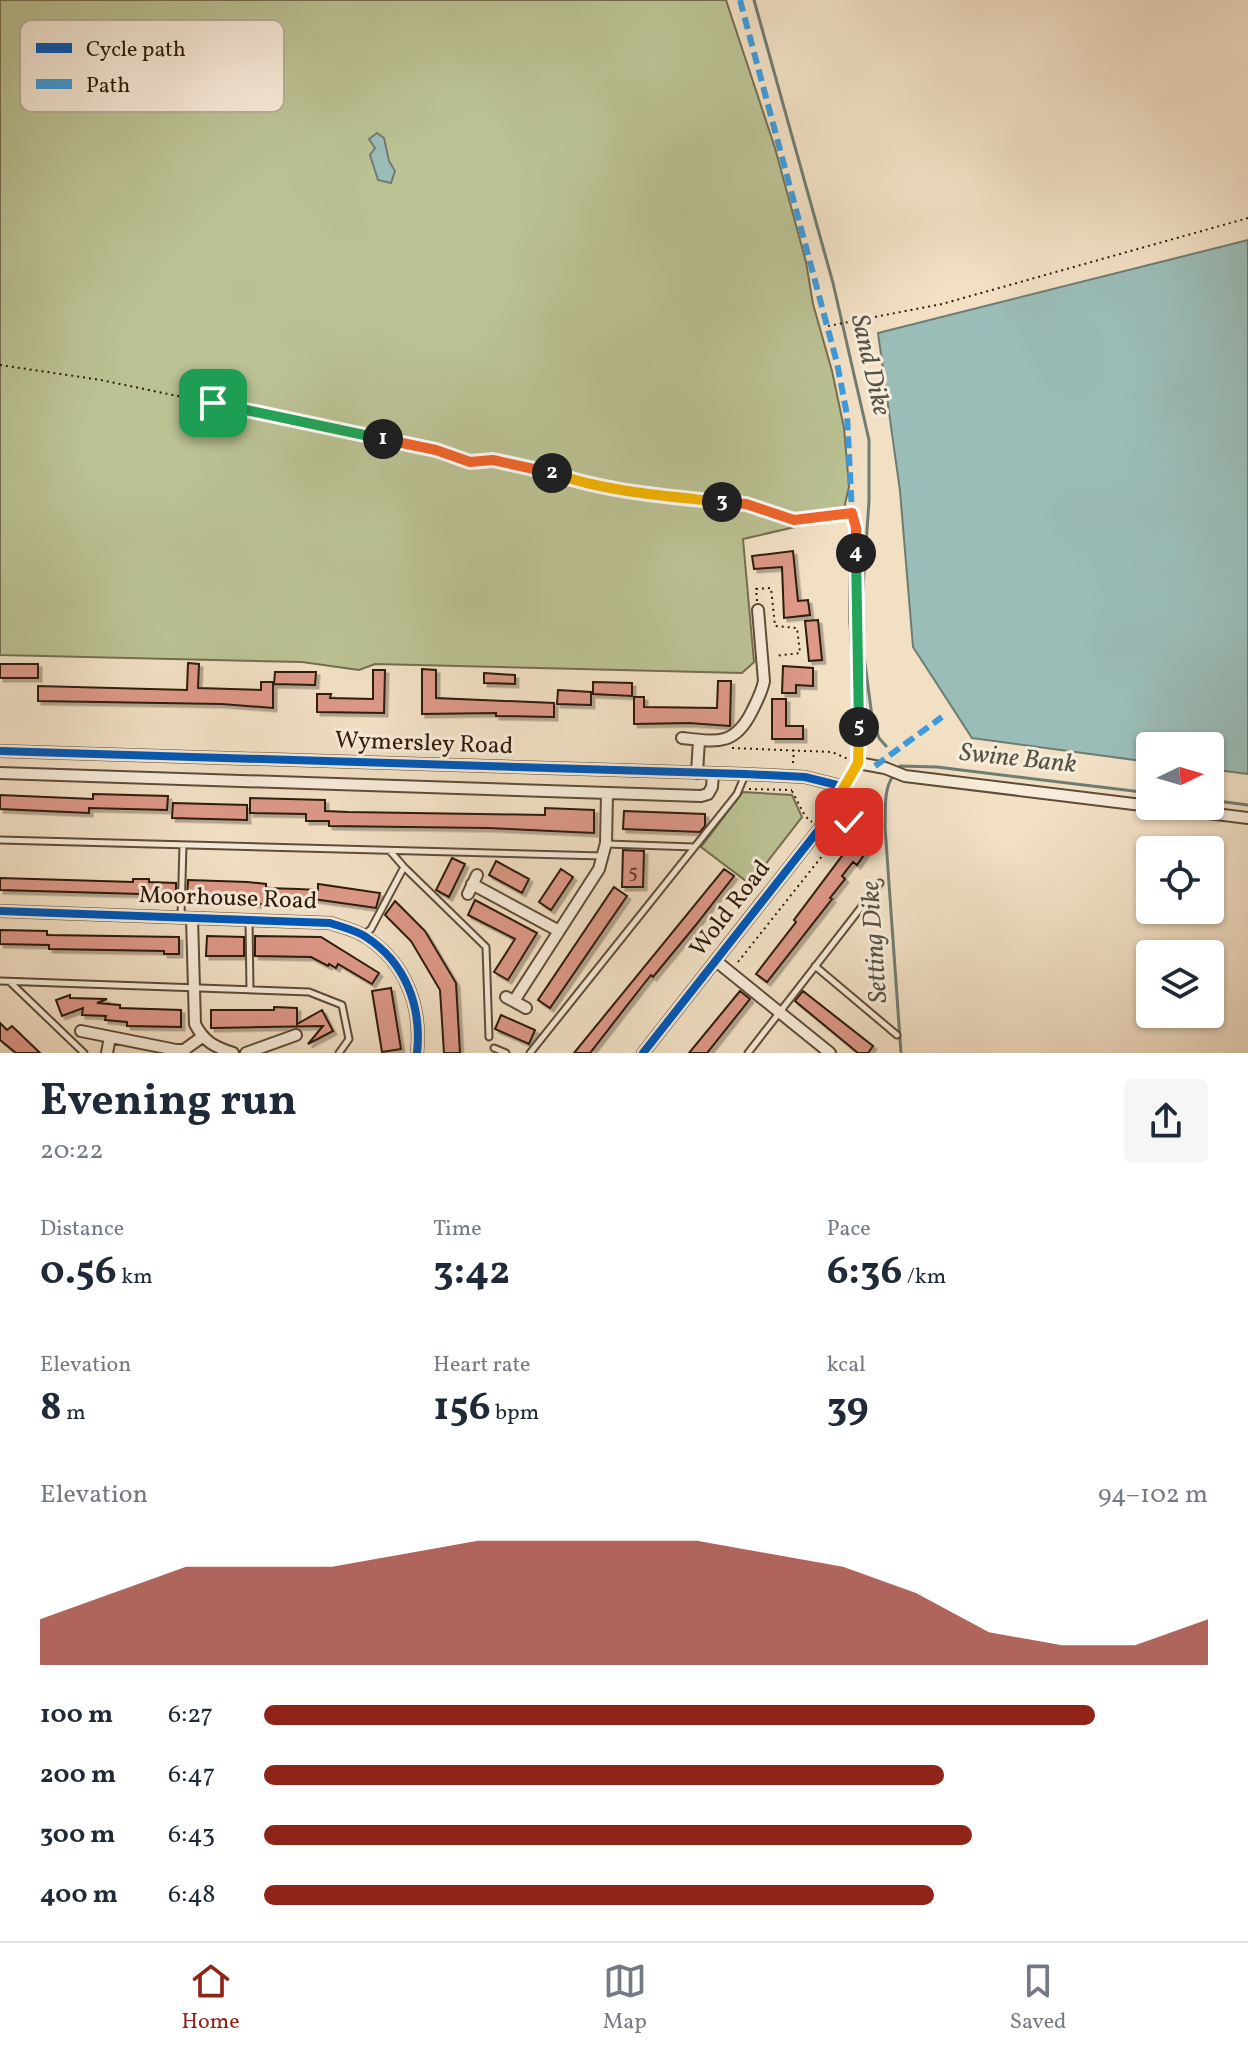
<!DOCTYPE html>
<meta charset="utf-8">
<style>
:root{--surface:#fff;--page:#f6f6f7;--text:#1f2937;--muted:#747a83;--line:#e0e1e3;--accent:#8f2418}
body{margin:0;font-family:Vollkorn,serif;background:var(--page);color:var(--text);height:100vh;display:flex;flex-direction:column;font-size:30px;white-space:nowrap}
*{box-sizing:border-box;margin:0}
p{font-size:26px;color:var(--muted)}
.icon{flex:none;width:44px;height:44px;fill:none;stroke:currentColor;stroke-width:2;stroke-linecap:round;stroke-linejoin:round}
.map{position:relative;height:1053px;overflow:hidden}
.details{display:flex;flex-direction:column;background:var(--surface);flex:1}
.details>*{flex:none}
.needle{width:52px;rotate:85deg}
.buttons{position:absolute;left:1136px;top:732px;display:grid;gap:16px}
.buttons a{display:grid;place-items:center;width:88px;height:88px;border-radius:8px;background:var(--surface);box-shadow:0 2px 6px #0004;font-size:40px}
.pin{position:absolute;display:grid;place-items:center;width:68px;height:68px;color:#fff;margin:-34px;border-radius:16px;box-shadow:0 4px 12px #0006}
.km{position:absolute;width:40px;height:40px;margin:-20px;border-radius:50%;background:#222;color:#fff;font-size:22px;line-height:40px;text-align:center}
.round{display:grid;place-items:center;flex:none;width:84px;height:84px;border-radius:8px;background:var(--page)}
.summary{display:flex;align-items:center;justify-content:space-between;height:136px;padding:0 40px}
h1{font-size:44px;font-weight:700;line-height:60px}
.metrics{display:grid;grid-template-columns:repeat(3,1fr);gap:12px;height:136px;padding:8px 40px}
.metrics div{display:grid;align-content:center}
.metrics b{font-size:40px;font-weight:700}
.metrics small{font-size:22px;font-weight:400}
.metrics p{font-size:22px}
.chart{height:224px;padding:16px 40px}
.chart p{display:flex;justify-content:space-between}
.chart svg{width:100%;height:144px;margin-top:8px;fill:var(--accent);opacity:.7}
ul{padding:0 40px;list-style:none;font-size:26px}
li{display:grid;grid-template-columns:128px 96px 1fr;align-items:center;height:60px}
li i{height:20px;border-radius:10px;background:var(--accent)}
.dock{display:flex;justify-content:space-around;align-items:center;height:112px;border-top:2px solid var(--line);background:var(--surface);font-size:22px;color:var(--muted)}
.dock a{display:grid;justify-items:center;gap:4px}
.dock .on{color:var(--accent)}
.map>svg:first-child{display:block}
</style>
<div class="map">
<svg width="1248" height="1053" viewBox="0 0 1248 1053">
<defs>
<filter id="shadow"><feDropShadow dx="3.5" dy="3.5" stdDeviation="0" flood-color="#0004"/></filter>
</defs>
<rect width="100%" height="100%" fill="#f2e0c5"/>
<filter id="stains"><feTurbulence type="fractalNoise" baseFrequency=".0025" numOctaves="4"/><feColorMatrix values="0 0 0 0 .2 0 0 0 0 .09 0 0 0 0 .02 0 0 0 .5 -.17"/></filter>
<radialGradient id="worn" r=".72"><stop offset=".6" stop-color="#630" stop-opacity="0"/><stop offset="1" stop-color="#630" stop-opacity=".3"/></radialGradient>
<path fill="#bbc294" stroke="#746e4e" stroke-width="2" d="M0,0H726L775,148L806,262L813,304L832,371L844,428L849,487L845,504L847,515L743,539L754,662L742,673L375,664L359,670L302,662L0,655Z
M743,792L792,795L802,817L750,884L701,847Z"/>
<path fill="#9bbdb8" stroke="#6f7c72" stroke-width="2" d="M377,133L384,138L389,161L395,171L391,183L378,180L370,155L375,148L369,139Z
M1248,240V774L1210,769V746H1150V762L972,738L913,647L900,491L878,333Z"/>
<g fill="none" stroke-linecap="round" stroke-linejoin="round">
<path stroke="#6f7c72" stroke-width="3" d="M754,0L833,283L869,440V501L862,603L863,648L872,717L879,738L886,746
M897,770L900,766L937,767L1150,793
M893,776C883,790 886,811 885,827L901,1053
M1210,800L1248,805"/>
</g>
<path fill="#dd9888" stroke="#2d1a09" stroke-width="2" filter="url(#shadow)" d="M793,551L798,601L808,600L810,615L784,618L782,567L754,569L752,556Z
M818,620L822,660L809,661L805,621Z
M188,663L199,664L198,688L261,690V682H273V708L222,704L38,701V686L187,690Z
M0,664H38V678H0Z
M783,666L813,668V686L796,685V693H782Z
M422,669L436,670V698L554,703V717L496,716V713L422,714Z
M373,670H385L384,713L317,712V694H331L330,698L373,699Z
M275,672H316L315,685L274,684Z
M484,673L515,675V684L484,683Z
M718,681H731L730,726L689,723L634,724V697H644V707L717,708Z
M593,682L632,683V696L593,694Z
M558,690L591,692V705L557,704Z
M772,699H786V726H803V739H772Z
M93,794L168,796L167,810L89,808V813L0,809V795L93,799Z
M250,798L325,800V811L348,812L545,815V808L594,810V833L488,828L329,826V821H306V814L250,813Z
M173,803L247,805V820L172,818Z
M624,811L705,814V826L700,832L623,829Z
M869,820L878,827L863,850L866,852L857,865L853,862L842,876L845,879L830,898L832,899L767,982L756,974L796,922L794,920Z
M623,850L644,851L643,887H622Z
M452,858L465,864L449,897L436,890Z
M496,861L529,879L522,893L489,875Z
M561,869L573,877L551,910L539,902Z
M724,869L734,876L695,926L653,977L651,975L643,985L590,1053H574Z
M0,878L133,882V879H149V882L176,883V895L0,890Z
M188,880L248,882L266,884V888L298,889L318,890V884L380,893L376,908L313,899V905L251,904V900L187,898Z
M614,887L627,896L550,1008L538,1000Z
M475,900L537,933L508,980L494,972L515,939L468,915Z
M395,901L425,931L456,983L460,1053H444L440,990L411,941L385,915Z
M0,930L47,931V935L179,937V954H164V951L49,949V945L0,944Z
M207,936L244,937V956H206Z
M255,936L321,937L379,973L372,984L338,964L336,968L329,964L328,966L311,957L255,956Z
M391,988L401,1049L382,1052L372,991Z
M740,991L750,999L707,1053H689Z
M803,991L873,1046L868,1053H858L795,1001Z
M70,995V998L107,999L97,1003L120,1005V1008L181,1010V1027L127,1026V1022L105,1020L106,1016L82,1015L83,1008L62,1016L56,1000Z
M274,1007L297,1008V1024L322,1010L333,1031L308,1044L323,1026L211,1028V1010H274Z
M501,1015L535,1030L529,1044L495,1029Z
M0,1023L7,1030L12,1026L40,1053H16L0,1040Z"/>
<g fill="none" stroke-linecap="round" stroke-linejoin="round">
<g stroke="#5e4c38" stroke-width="9">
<path id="lane" d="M0,840L603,856
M607,844L694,847
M390,851L404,867L486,947L489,1037
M181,916L183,845
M249,921L250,990
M364,935L371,929L404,867
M815,966L897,1035
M0,981L309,992L342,1005L349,1039L339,1053
M10,982L84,1053
M494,1048L506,1053
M530,1053L737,794L745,775
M748,1053L880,883"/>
</g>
<g stroke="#5e4c38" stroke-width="14">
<path id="street" d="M682,738C717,742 735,746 752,711C757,701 762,692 764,681L758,610
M0,751L745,774L805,777L845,787
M858,763L885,768L905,776L1150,806
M0,773L701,796L708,794L712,787L713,773
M697,773L699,740
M1151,806L1248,818
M472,884L559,931
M468,894L477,875
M0,911L330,923C342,927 356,930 366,937C406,963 422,1007 417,1053
M192,918L195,1024C204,1042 215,1047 233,1053
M716,961L830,1053
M506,997L526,1008
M514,1001L599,869L606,843L607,793
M81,1031L176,1050H184L202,1037
M107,1053L110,1037
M246,1053L296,1035
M643,1053L820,828L858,763L860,697L855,614L856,528L852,513"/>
</g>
<path stroke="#2d1a09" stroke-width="2" stroke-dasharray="2 4" stroke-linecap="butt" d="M828,326L942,304L1248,218
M0,365L101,380L436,450L470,462L493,460L546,472L584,484L653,495L746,504L794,520L841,514
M757,601L756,589L771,588L775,626L797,628L800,653L775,656
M732,748L832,752L848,759
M793,763L794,750
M749,789L792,790
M792,791L805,816L812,822
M738,962L849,822L840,816"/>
<use href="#lane" stroke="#f7ebd9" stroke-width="5"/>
<use href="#street" stroke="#f7ebd9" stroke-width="10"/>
<path stroke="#3d9bdd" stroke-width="6" stroke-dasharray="12 6" stroke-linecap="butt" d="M740,0L837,363L847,415L852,513
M875,766L942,717"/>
<g stroke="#f7ebd9" stroke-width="13">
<path id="cycleway" d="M0,751L745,774L805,777L845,787
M0,911L330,923C342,927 356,930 366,937C406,963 422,1007 417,1053
M643,1053L820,828L858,763L860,697L855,614L856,528L852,513"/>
</g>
<use href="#cycleway" stroke="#0057b8" stroke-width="8"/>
</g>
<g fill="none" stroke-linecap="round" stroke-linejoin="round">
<g stroke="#fff" stroke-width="16">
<path id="split-1" d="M213,403L383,439"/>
</g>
<g stroke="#fff" stroke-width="16">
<path id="split-2" d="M383,439L436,450L470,462L493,460L552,473"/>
</g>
<g stroke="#fff" stroke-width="16">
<path id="split-3" d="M552,473C607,492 665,496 722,502"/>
</g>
<g stroke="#fff" stroke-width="16">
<path id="split-4" d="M722,502L746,504L794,520L852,513L856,528V553"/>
</g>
<g stroke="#fff" stroke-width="16">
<path id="split-5" d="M856,553L859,727"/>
</g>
<g stroke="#fff" stroke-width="16">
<path id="split-6" d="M849,822L831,810L858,763L859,727"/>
</g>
<use href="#split-1" stroke="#22a559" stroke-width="10"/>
<use href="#split-2" stroke="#f0652b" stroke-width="10"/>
<use href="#split-3" stroke="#f5b400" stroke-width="10"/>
<use href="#split-4" stroke="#f0652b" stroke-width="10"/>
<use href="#split-5" stroke="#22a559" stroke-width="10"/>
<use href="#split-6" stroke="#f5b400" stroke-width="10"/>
</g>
<g text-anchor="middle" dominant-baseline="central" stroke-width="6" stroke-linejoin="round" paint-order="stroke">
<g font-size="20" fill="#593a29">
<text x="633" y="873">5</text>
</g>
<g font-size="24" fill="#2d1a09" stroke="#f7ebd9">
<text transform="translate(424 744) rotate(2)">Wymersley Road</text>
<text transform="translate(228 899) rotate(2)">Moorhouse Road</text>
<text transform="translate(731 909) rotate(-52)">Wold Road</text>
</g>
<g font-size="26" font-style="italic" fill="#545346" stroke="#f7ebd9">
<text transform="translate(870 365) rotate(77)">Sand Dike</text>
<text transform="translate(1018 759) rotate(6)">Swine Bank</text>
<text transform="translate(875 942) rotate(-94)">Setting Dike</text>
</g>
</g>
<rect x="20" y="20" width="264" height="92" rx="12" fill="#f7ebd9" stroke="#baac9b" stroke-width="2"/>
<rect x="36" y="43" width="36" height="10" fill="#0057b8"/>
<rect x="36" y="79" width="36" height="10" fill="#3d9bdd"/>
<g font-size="22" fill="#2d1a09">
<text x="86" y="56">Cycle path</text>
<text x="86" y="92">Path</text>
</g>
<rect width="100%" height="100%" filter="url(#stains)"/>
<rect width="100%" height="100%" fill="url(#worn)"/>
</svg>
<div class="buttons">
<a><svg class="needle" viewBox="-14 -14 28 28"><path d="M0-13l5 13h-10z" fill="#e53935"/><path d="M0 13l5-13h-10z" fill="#747a83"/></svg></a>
<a><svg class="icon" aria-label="locate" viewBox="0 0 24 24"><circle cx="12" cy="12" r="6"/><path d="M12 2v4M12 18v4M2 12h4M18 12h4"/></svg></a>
<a><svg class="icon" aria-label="layers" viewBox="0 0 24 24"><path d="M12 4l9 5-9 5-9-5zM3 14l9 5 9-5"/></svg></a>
</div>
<div class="pin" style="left:213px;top:403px;background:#1e9e55"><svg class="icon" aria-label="arrive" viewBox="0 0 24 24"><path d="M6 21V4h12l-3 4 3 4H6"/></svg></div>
<div class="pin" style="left:849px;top:822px;background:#d93025"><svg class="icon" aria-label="check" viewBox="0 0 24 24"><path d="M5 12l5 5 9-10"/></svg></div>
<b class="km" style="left:383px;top:439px">1</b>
<b class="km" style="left:552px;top:473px">2</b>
<b class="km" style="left:722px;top:502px">3</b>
<b class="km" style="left:856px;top:553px">4</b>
<b class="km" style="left:859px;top:727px">5</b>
</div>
<section class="details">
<div class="summary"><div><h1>Evening run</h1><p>20:22</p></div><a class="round"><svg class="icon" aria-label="share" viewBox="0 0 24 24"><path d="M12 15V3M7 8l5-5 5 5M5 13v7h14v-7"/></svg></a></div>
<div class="metrics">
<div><p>Distance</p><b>0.56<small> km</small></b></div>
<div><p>Time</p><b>3:42</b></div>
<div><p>Pace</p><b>6:36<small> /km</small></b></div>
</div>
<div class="metrics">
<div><p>Elevation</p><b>8<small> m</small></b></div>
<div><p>Heart rate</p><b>156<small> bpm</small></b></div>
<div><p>kcal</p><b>39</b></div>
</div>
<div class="chart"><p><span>Elevation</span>94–102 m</p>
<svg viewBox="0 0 160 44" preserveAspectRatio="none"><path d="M0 44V30L10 22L20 14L30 14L40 14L50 10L60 6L70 6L80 6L90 6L100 10L110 14L120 22L130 34L140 38L150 38L160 30V44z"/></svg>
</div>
<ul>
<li><b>100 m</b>6:27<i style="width:88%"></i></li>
<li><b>200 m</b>6:47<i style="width:72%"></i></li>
<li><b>300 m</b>6:43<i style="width:75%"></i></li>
<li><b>400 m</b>6:48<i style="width:71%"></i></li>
</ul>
</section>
<nav class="dock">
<a class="on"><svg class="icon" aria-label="home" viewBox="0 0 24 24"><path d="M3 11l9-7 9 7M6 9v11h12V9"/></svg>Home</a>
<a><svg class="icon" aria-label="map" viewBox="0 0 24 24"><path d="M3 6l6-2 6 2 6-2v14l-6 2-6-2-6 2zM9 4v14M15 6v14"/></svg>Map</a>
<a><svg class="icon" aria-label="saved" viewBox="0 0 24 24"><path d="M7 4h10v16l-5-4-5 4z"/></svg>Saved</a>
</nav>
